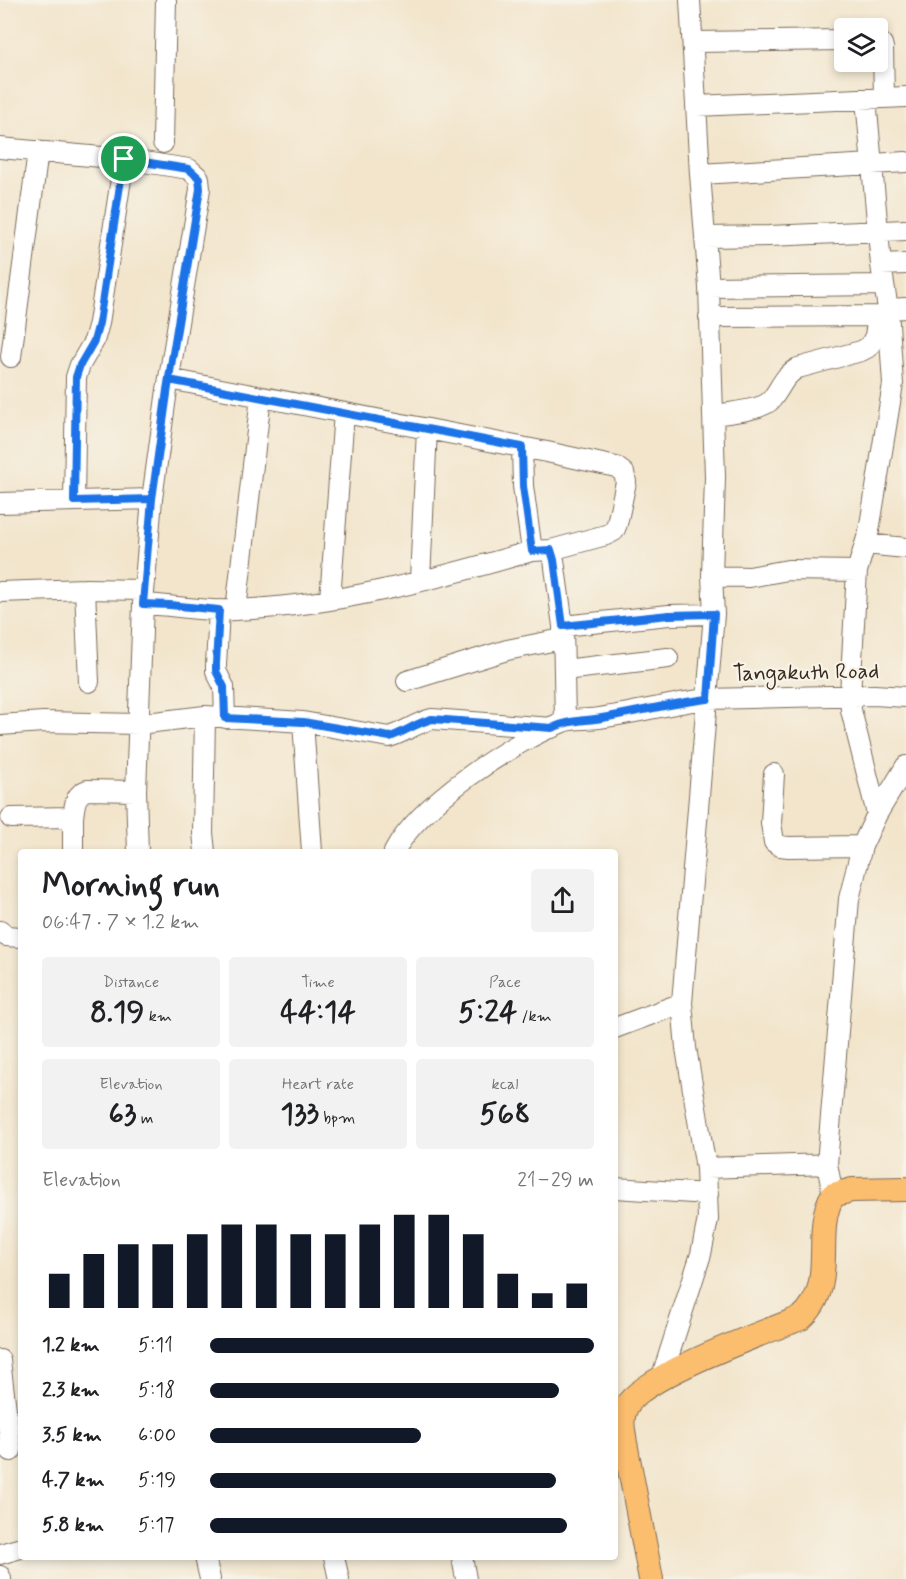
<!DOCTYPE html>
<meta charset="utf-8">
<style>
:root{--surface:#fff;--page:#f2f2f2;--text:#202124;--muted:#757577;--accent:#111827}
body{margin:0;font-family:Mynerve,sans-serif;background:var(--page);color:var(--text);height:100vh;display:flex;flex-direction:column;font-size:22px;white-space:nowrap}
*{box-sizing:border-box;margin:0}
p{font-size:20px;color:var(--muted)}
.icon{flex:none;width:33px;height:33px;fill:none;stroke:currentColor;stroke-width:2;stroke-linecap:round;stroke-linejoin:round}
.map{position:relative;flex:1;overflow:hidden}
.panel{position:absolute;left:18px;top:849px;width:600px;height:711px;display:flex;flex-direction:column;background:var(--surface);border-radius:6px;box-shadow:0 3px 9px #0003}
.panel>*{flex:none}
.controls{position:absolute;left:834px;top:18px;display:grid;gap:12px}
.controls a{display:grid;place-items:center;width:54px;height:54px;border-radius:6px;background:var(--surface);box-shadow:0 3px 9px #0003;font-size:30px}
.pin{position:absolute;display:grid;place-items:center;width:51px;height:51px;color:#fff;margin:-26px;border:3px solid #fff;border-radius:50%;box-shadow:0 2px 6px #0007}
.round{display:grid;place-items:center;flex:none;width:63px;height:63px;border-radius:6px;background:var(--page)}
.summary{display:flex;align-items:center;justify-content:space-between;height:102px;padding:0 24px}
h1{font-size:33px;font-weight:800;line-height:45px}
.metrics{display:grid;grid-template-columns:repeat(3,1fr);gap:9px;height:102px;padding:6px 24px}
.metrics div{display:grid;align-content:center;border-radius:6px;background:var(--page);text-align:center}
.metrics b{font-size:30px;font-weight:800}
.metrics small{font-size:16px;font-weight:400}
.metrics p{font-size:16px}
.chart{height:168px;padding:12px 24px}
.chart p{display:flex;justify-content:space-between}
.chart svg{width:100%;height:108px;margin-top:6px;stroke:var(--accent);stroke-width:6}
ul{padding:0 24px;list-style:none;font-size:20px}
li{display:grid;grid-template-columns:96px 72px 1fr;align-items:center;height:45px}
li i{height:15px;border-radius:8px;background:var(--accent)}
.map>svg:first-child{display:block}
</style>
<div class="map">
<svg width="906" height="1579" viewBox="0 0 906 1579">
<rect width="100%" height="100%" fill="#f7f3e8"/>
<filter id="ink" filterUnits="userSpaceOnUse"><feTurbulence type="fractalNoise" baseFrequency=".0167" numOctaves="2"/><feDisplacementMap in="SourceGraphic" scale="12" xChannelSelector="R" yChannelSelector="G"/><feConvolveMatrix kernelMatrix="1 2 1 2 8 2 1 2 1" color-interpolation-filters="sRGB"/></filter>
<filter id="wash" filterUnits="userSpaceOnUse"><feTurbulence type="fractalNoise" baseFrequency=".008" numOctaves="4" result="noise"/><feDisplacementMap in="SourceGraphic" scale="24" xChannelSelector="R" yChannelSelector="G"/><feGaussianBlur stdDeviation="1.35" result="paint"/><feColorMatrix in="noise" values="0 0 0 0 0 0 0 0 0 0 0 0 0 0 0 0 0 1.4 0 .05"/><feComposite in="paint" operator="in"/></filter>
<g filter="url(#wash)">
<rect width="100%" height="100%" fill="#f2e5cc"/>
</g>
<g filter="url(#ink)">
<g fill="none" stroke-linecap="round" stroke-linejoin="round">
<g stroke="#7b6b5b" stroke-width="22">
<path id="minor" d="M878,40L882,44L883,48L884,98
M693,42L844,40
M866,99L881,265L888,309L893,384L869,531L857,571L850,695L851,710L877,814
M696,106L906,97
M163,143L166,0
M0,148L124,159L189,169L199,178L200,189L167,390L152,499L143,604L136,791L138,852
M700,174L906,162
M706,237L769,236L906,230
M881,265L906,264
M709,287L884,285
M888,309L906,308
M709,317L888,316
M11,357L38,151
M713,415C727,413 763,410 771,400C781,388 783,376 798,368L861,351L867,348L872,342L875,336L878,316
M522,447L523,486L532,551
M74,501L76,377L80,365L94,341L99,323L124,159
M0,503L152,499
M865,544L906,548
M551,550L554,560L563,626L565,721
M712,576L749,577L788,570L857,571
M420,580L427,429
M85,589L89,682
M0,592L85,589L144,590
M330,599L344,413
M143,604C173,605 204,612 235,610C335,606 436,579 532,551L551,550L606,535L614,531L617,524L626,482L624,473L616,467L547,452L169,379
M219,610L216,665V671L224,687L225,718
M236,610L261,397
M563,626L669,615L714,614
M564,670L668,658
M407,681L507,650L562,639
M303,722L312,852
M0,725L43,722L138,724L205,716L303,722L389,737C405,732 416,723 432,719L552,728
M774,774L771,823L774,842L780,846L789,847L862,846
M11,818L73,817C75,805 74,795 87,790L136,791
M73,852V817
M205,852L203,833L205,716
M394,852C419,804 512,742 563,722C574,718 587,720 599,718C636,713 671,703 707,699L874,695L906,697
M0,931L6,936L21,937
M615,1028L682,1003
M706,1168L827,1164
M615,1188L708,1194
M833,1195L827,1164L849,899L862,846L877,814L906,766
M0,1360L11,1451
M662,1376L701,1254L708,1219L706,1168L686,1048L682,1003L714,614L712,576L715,477L709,287L700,174L690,0
M0,1554L21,1548
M205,1557L210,1579
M334,1557L339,1579
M462,1557L466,1579
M0,1576L1,1579"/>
</g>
<g stroke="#7b6b5b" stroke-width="26">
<path id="major" d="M651,1579L625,1443C623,1431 620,1418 626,1407C641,1376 765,1332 801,1318C839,1286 811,1232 833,1195L852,1190L906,1189"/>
</g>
<use href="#minor" stroke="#fff" stroke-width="20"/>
<use href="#major" stroke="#fbbd6e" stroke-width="24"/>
</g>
</g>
<g fill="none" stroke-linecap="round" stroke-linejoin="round" filter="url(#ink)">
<g stroke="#fff" stroke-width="12">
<path id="route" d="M124,159L189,169L199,178L200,189L167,390L152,499L143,604L170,605L219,610L216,664V671L224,687L225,718L303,722L390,737C405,732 416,723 432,719L552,728C568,720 584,721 602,718C637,712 672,703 708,699L714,614L669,615L563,626L554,560L551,550L532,551L523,486L522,447L169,380L152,499L74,501L76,377L80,365L94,341L99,323L124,159"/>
</g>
<use href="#route" stroke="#1a73e8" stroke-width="8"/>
</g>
<g text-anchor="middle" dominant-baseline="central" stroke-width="4.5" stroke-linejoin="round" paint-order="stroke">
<g font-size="22" fill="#3b2a1e" stroke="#f7f3e8">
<text transform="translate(806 673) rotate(-1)">Tangakuth Road</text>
</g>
</g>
</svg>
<div class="controls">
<a><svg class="icon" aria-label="layers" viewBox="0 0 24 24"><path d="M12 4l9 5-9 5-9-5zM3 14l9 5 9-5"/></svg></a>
</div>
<div class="pin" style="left:124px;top:159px;background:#1e9e55"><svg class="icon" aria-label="arrive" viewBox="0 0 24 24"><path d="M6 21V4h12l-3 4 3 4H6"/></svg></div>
<section class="panel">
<div class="summary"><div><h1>Morning run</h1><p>06:47 · 7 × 1.2 km</p></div><a class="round"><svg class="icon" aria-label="share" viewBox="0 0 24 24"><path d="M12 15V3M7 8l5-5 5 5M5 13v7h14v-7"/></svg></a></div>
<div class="metrics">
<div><p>Distance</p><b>8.19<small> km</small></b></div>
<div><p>Time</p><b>44:14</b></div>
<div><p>Pace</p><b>5:24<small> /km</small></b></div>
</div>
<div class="metrics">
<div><p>Elevation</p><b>63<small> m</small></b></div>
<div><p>Heart rate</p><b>133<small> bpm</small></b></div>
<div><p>kcal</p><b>568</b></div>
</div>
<div class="chart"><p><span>Elevation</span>21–29 m</p>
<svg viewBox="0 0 160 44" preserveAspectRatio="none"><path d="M5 44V30M15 44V22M25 44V18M35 44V18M45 44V14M55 44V10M65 44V10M75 44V14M85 44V14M95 44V10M105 44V6M115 44V6M125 44V14M135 44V30M145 44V38M155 44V34"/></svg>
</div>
<ul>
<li><b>1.2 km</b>5:11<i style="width:100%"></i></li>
<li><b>2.3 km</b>5:18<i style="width:91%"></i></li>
<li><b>3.5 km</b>6:00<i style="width:55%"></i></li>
<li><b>4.7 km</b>5:19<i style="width:90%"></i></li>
<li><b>5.8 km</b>5:17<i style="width:93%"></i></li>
</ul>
</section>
</div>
